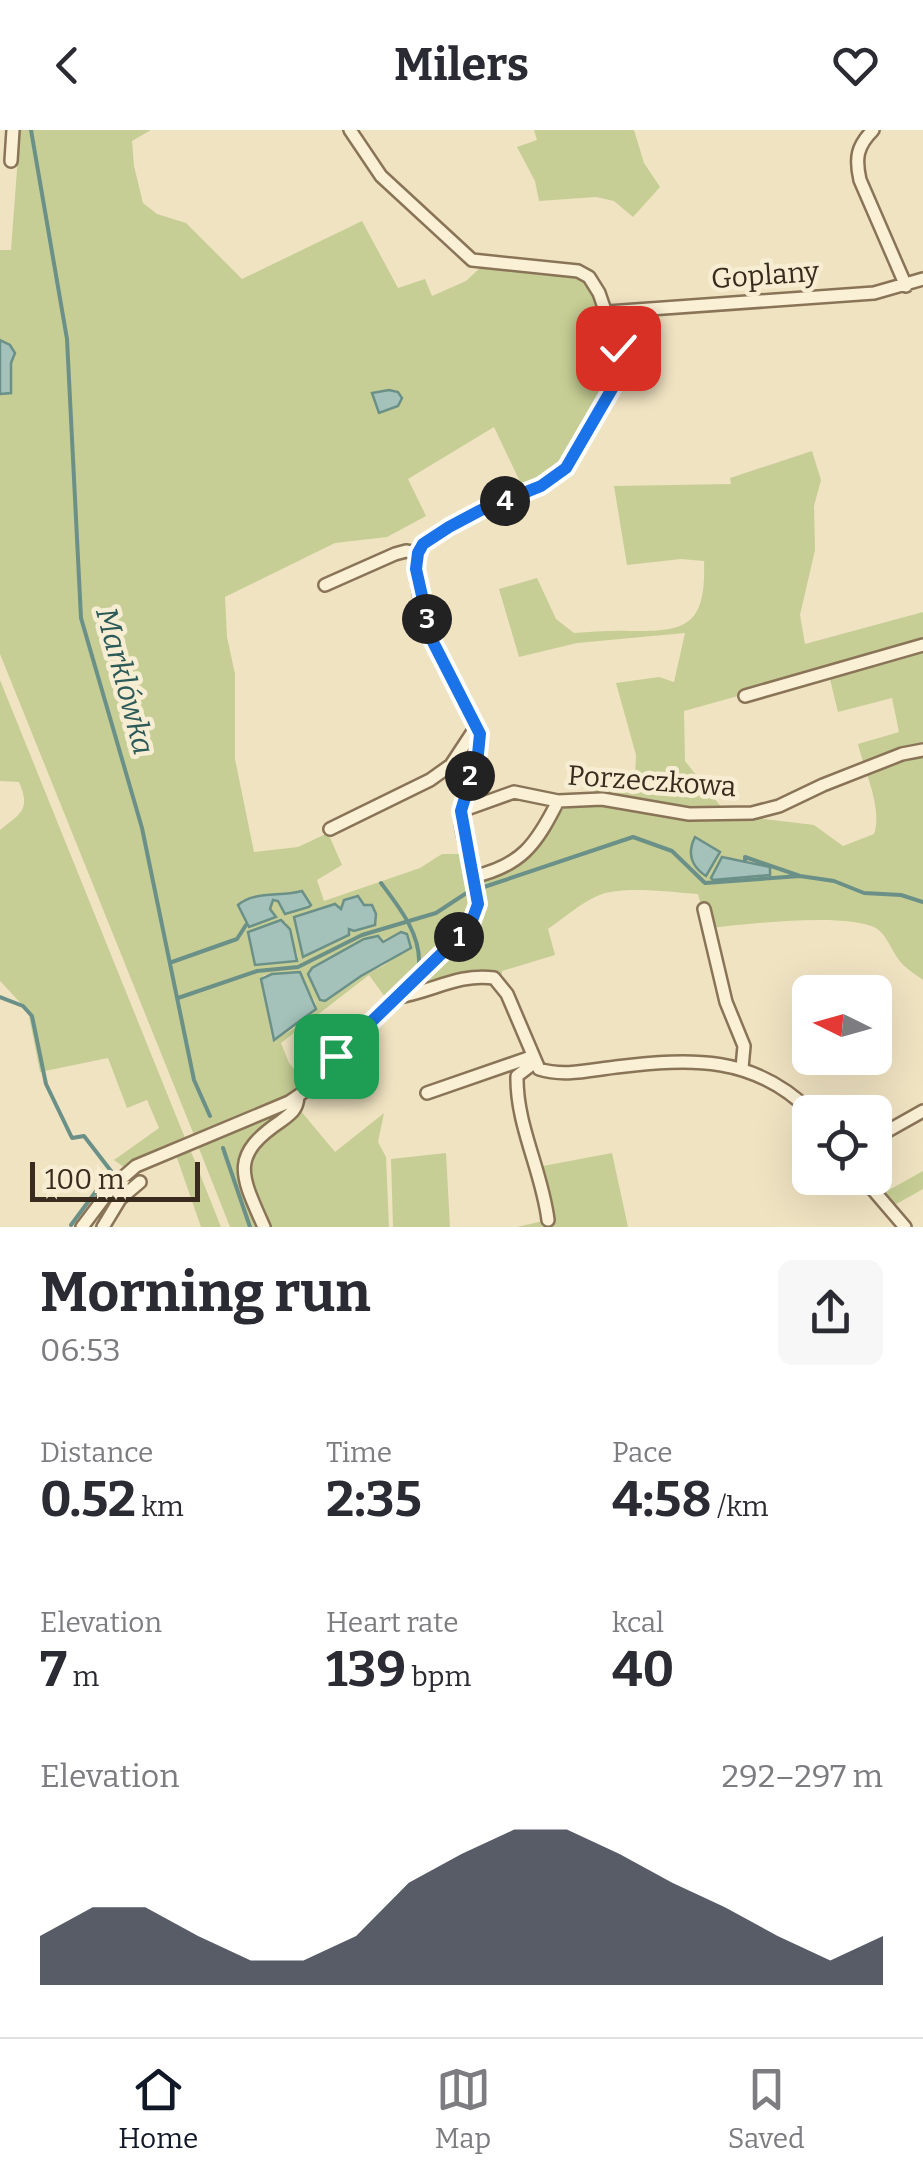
<!DOCTYPE html>
<meta charset="utf-8">
<style>
:root{--surface:#fff;--page:#f7f7f7;--text:#2b2b33;--muted:#7c7c81;--line:#e1e1e2;--accent:#111827}
body{margin:0;font-family:Bitter,serif;background:var(--page);color:var(--text);height:100vh;display:flex;flex-direction:column;font-size:38px;white-space:nowrap}
*{box-sizing:border-box;margin:0}
p{font-size:32px;color:var(--muted)}
.icon{flex:none;width:55px;height:55px;fill:none;stroke:currentColor;stroke-width:2;stroke-linecap:round;stroke-linejoin:round}
.map{position:relative;height:1097px;overflow:hidden}
.drawer{display:flex;flex-direction:column;background:var(--surface);flex:1}
.drawer>*{flex:none}
.needle{width:65px;rotate:275deg}
.fabs{position:absolute;left:792px;top:845px;display:grid;gap:20px}
.fabs a{display:grid;place-items:center;width:100px;height:100px;border-radius:15px;background:var(--surface);box-shadow:0 10px 40px #0002;font-size:50px}
.scale{position:absolute;left:30px;bottom:25px;width:170px;box-sizing:border-box;padding-left:10px;border:5px solid #392b1d;border-top:0;font-size:28px;line-height:35px;white-space:nowrap;color:#392b1d;-webkit-text-stroke:8px #f7edd2;paint-order:stroke}
.pin{position:absolute;display:grid;place-items:center;width:85px;height:85px;color:#fff;margin:-42px;border-radius:20px;box-shadow:0 5px 15px #0006}
.km{position:absolute;width:50px;height:50px;margin:-25px;border-radius:50%;background:#222;color:#fff;font-size:28px;line-height:50px;text-align:center}
.round{display:grid;place-items:center;flex:none;width:105px;height:105px;border-radius:15px;background:var(--page)}
.overview{display:flex;align-items:center;justify-content:space-between;height:170px;padding:0 40px}
h1{font-size:55px;font-weight:700;line-height:75px}
.figures{display:grid;grid-template-columns:repeat(3,1fr);gap:15px;height:170px;padding:10px 40px}
.figures div{display:grid;align-content:center}
.figures b{font-size:50px;font-weight:700}
.figures small{font-size:28px;font-weight:400}
.figures p{font-size:28px}
.chart{height:280px;padding:20px 40px}
.chart p{display:flex;justify-content:space-between}
.chart svg{width:100%;height:180px;margin-top:10px;fill:var(--accent);opacity:.7}
header{display:flex;justify-content:space-between;align-items:center;height:130px;padding:0 40px;background:var(--surface);font-size:45px;font-weight:700}
.dock{display:flex;justify-content:space-around;align-items:center;height:140px;border-top:2px solid var(--line);background:var(--surface);font-size:28px;color:var(--muted)}
.dock a{display:grid;justify-items:center;gap:5px}
.dock .active{color:var(--accent)}
.map>svg:first-child{display:block}
</style>
<header><svg class="icon" aria-label="back" viewBox="0 0 24 24"><path d="M15 5l-7 7 7 7"/></svg>Milers<svg class="icon" aria-label="heart" viewBox="0 0 24 24"><path d="M12 20l-8-8c-3-5 5-10 8-4 3-6 11-1 8 4z"/></svg></header>
<div class="map">
<svg width="923" height="1097" viewBox="0 0 923 1097">
<rect width="100%" height="100%" fill="#f0e3c2"/>
<path fill="#c6ce95" fill-rule="evenodd" d="M20,0H151L132,11L134,36L143,73L157,84L186,93L242,149L362,91L398,158L425,149L432,166L466,151L481,137C511,139 554,134 580,149C594,157 599,173 604,187C609,203 619,223 616,240C612,262 574,324 557,339C548,348 534,353 523,358L494,297L408,349L426,386L387,407L335,413L225,467L227,507L235,544V629L254,722L298,717L328,703L342,735L317,750L324,771L420,738L442,724H460L471,766L472,779L468,791L385,867L369,845L281,913L289,933L304,951L288,966L194,1005L0,524V264L11,263L10,215L0,210V120H11ZM302,761L311,775L309,777L286,784L278,770H273L270,779L276,787L249,797L238,775L242,770C263,766 282,766 302,761ZM364,775L370,795L349,799L348,805L318,821L302,825L294,787L318,779ZM286,792L298,827L253,831L252,824ZM401,802L411,817L383,836L361,846L325,871L320,869L308,844ZM294,842L300,843L316,874C307,890 289,905 272,908L261,849L264,845Z
M534,0H634L644,33L660,57L633,87L614,71L596,67L539,71L535,51L517,17L537,10Z
M812,321L821,350L814,376L815,420L800,485L805,514L923,482V850C915,844 905,838 899,830C891,820 887,805 876,798C845,782 748,794 711,798L706,774L701,775L698,764C672,762 625,756 602,764C583,771 565,787 548,799L555,825L502,841V844L482,842L417,859L415,854L475,799C485,782 483,769 478,751L521,734L566,675L596,666L594,658L635,646L636,625L616,553L659,547L674,552L685,503L577,513L519,527L499,459L537,448L556,489L574,503C592,502 611,500 629,501C688,502 706,495 704,431L681,429L627,435L614,356L731,354L730,348ZM828,541L838,582L892,568L899,602L858,614C864,640 883,679 874,704L843,716L814,695L764,689L722,678L685,631L684,581ZM722,727L762,733L711,748Z
M0,550L185,1008L125,1038L114,1030L159,998L147,970L127,978L108,928L40,942L28,881L0,851V700C21,683 31,680 19,652L0,651Z
M288,980H300L335,1022L384,983L378,1012L386,1027L389,1097H230L198,1016Z
M190,1019L221,1097H201L176,1025Z
M446,1023L450,1097H393L391,1029Z
M612,1023L628,1097H517L552,1089L543,1036Z
M923,1041V1059L891,1077L880,1065Z"/>
<path fill="#a4c2ba" stroke="#6b9088" stroke-width="2.5" d="M0,210L10,215L15,223L11,233V263L0,264Z
M389,260L398,262L402,268L398,276L379,283L372,263Z
M695,707L720,722L706,746C691,736 687,723 695,707Z
M722,727L770,737V745L713,750L711,748Z
M302,761L311,775L309,777L285,784L278,771L273,770L270,779L276,787L249,797L238,775C253,761 281,767 302,761Z
M358,766L364,775H372L376,784L375,795L354,801L349,799V805L303,827L294,787L335,774L341,779L344,770Z
M281,790L290,799L297,831L255,835L248,802Z
M401,802L407,804L411,818L361,846L325,871L320,870L308,844L312,838L364,809L378,806L383,812Z
M300,842L316,879L274,910L261,849L272,844Z"/>
<g fill="none" stroke-linecap="round" stroke-linejoin="round">
<path stroke="#6b9088" stroke-width="4" d="M31,0L67,209L81,488L142,698L194,950L210,986
M745,731V727L800,746L834,751L864,763L901,765L923,772
M381,753C399,777 421,804 419,835
M481,758L633,707L672,721L705,753L800,746
M172,832L237,809L246,795
M0,867L23,876L32,886L46,954L72,1008L84,1006L111,1041L71,1095
M178,868L257,841L298,837L362,805L436,783L468,762
M223,1018L250,1097"/>
<g stroke="#8a7458" stroke-width="16">
<path id="minor" d="M873,0C857,16 855,28 860,50L906,156
M11,31L13,0
M608,182L874,163L923,149
M325,455L395,424L406,421L418,423
M745,566L923,515
M461,681L514,662L558,671L602,669L689,684L752,683L779,676L823,655L902,624L923,620
M330,699L430,650L451,635L476,597
M472,747C521,736 536,715 558,671
M704,779L726,872L744,916L742,938
M398,867C431,862 459,843 494,848L507,864L539,939C564,947 590,940 616,937C691,928 754,925 811,982
M534,933L517,946C516,995 542,1041 548,1090
M427,963L531,927
M875,1008L923,981
M863,1048L905,1097
M82,1097L113,1056L136,1036L289,972L308,959L337,926L470,796C488,765 464,725 461,691C459,661 488,629 478,601C471,580 456,560 445,539C431,511 405,442 423,414L481,380L541,356L566,338L620,245L618,218L599,163L589,147L578,141L472,130L381,46L350,0
M103,1097L120,1069L140,1052
M264,1097C241,1045 229,1026 281,991C292,983 297,979 298,967"/>
</g>
<use href="#minor" stroke="#faf0d5" stroke-width="11"/>
</g>
<g fill="none" stroke-linecap="round" stroke-linejoin="round">
<g stroke="#fff" stroke-width="20">
<path id="route" d="M336,926L470,796L478,774L461,681L478,624L480,604L432,510L416,439L418,423L423,414L449,397L481,380L541,356L566,338L620,245L618,218"/>
</g>
<use href="#route" stroke="#1a73e8" stroke-width="12"/>
</g>
<g text-anchor="middle" dominant-baseline="central" stroke-width="9" stroke-linejoin="round" paint-order="stroke">
<g font-size="28" fill="#392b1d" stroke="#f7edd2">
<text transform="translate(765 145) rotate(-4)">Goplany</text>
<text transform="translate(652 651) rotate(4)">Porzeczkowa</text>
</g>
<g font-size="30" font-style="italic" fill="#2c5a58" stroke="#f7edd2">
<text transform="translate(125 551) rotate(75)">Marklówka</text>
</g>
</g>
</svg>
<div class="fabs">
<a><svg class="needle" viewBox="-14 -14 28 28"><path d="M0-13l5 13h-10z" fill="#e53935"/><path d="M0 13l5-13h-10z" fill="#7c7c81"/></svg></a>
<a><svg class="icon" aria-label="locate" viewBox="0 0 24 24"><circle cx="12" cy="12" r="6"/><path d="M12 2v4M12 18v4M2 12h4M18 12h4"/></svg></a>
</div>
<div class="scale">100 m</div>
<div class="pin" style="left:336px;top:926px;background:#1e9e55"><svg class="icon" aria-label="arrive" viewBox="0 0 24 24"><path d="M6 21V4h12l-3 4 3 4H6"/></svg></div>
<div class="pin" style="left:618px;top:218px;background:#d93025"><svg class="icon" aria-label="check" viewBox="0 0 24 24"><path d="M5 12l5 5 9-10"/></svg></div>
<b class="km" style="left:459px;top:807px">1</b>
<b class="km" style="left:470px;top:646px">2</b>
<b class="km" style="left:427px;top:489px">3</b>
<b class="km" style="left:505px;top:371px">4</b>
</div>
<section class="drawer">
<div class="overview"><div><h1>Morning run</h1><p>06:53</p></div><a class="round"><svg class="icon" aria-label="share" viewBox="0 0 24 24"><path d="M12 15V3M7 8l5-5 5 5M5 13v7h14v-7"/></svg></a></div>
<div class="figures">
<div><p>Distance</p><b>0.52<small> km</small></b></div>
<div><p>Time</p><b>2:35</b></div>
<div><p>Pace</p><b>4:58<small> /km</small></b></div>
</div>
<div class="figures">
<div><p>Elevation</p><b>7<small> m</small></b></div>
<div><p>Heart rate</p><b>139<small> bpm</small></b></div>
<div><p>kcal</p><b>40</b></div>
</div>
<div class="chart"><p><span>Elevation</span>292–297 m</p>
<svg viewBox="0 0 160 44" preserveAspectRatio="none"><path d="M0 44V32L10 25L20 25L30 32L40 38L50 38L60 32L70 19L80 12L90 6L100 6L110 12L120 19L130 25L140 32L150 38L160 32V44z"/></svg>
</div>
</section>
<nav class="dock">
<a class="active"><svg class="icon" aria-label="home" viewBox="0 0 24 24"><path d="M3 11l9-7 9 7M6 9v11h12V9"/></svg>Home</a>
<a><svg class="icon" aria-label="map" viewBox="0 0 24 24"><path d="M3 6l6-2 6 2 6-2v14l-6 2-6-2-6 2zM9 4v14M15 6v14"/></svg>Map</a>
<a><svg class="icon" aria-label="saved" viewBox="0 0 24 24"><path d="M7 4h10v16l-5-4-5 4z"/></svg>Saved</a>
</nav>
